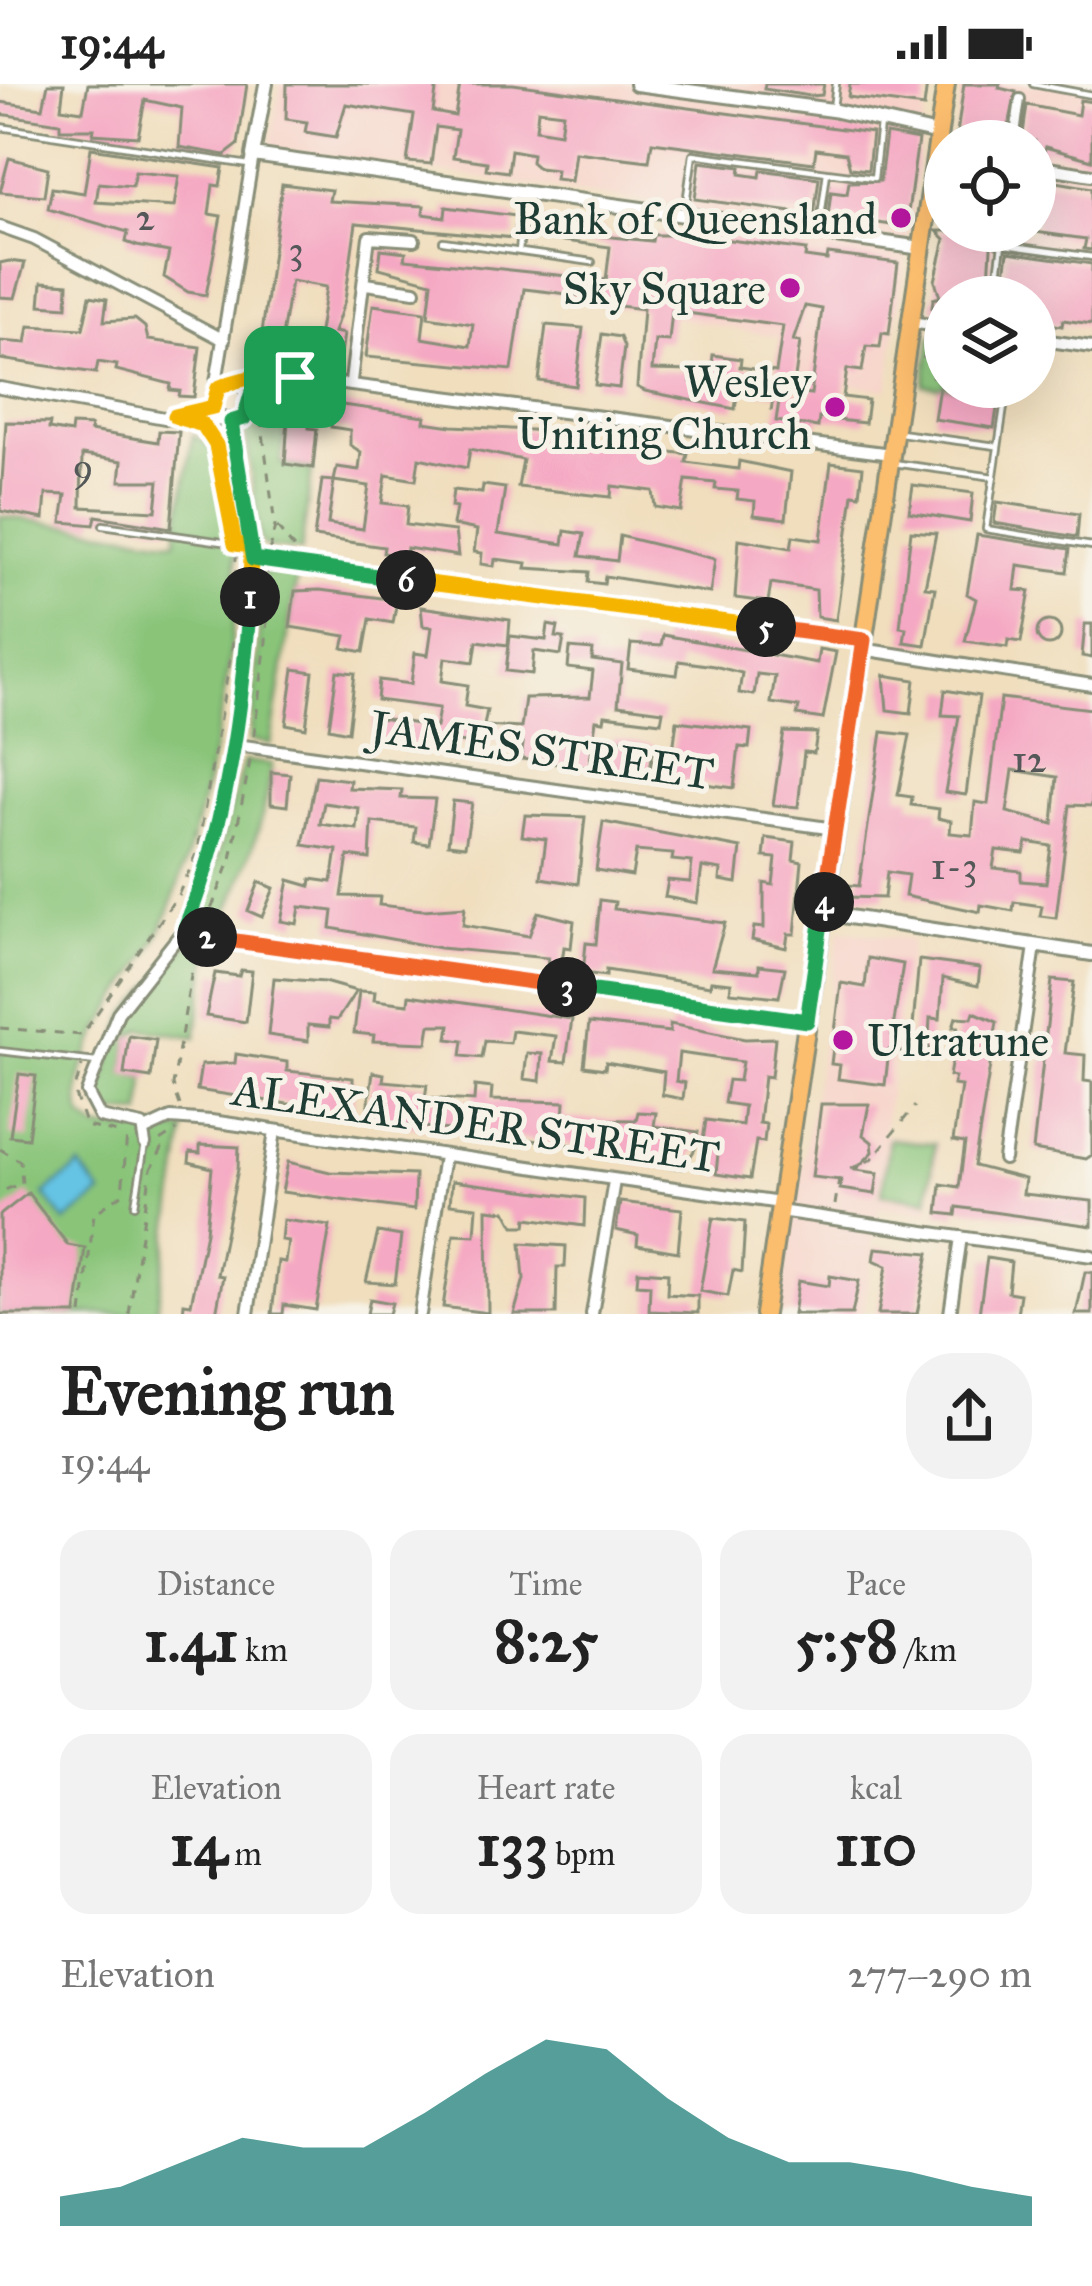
<!DOCTYPE html>
<meta charset="utf-8">
<style>
:root{--surface:#fff;--page:#f2f2f2;--text:#222;--muted:#767676;--accent:#0f766e}
body{margin:0;font-family:"IM FELL Great Primer",serif;background:var(--page);color:var(--text);height:100vh;display:flex;flex-direction:column;font-size:45px;white-space:nowrap}
*{box-sizing:border-box;margin:0}
p{font-size:39px;color:var(--muted)}
.icon{flex:none;width:66px;height:66px;fill:none;stroke:currentColor;stroke-width:2;stroke-linecap:round;stroke-linejoin:round}
.map{position:relative;height:1230px;overflow:hidden}
.side{display:flex;flex-direction:column;background:var(--surface);flex:1}
.side>*{flex:none}
.fabs{position:absolute;left:924px;top:36px;display:grid;gap:24px}
.fabs a{display:grid;place-items:center;width:132px;height:132px;border-radius:50%;background:var(--surface);box-shadow:0 12px 48px #0002;font-size:60px}
.pin{position:absolute;display:grid;place-items:center;width:102px;height:102px;color:#fff;margin:-51px;border-radius:24px;box-shadow:0 6px 18px #0006}
.km{position:absolute;width:60px;height:60px;margin:-30px;border-radius:50%;background:#222;color:#fff;font-size:33px;line-height:60px;text-align:center}
.round{display:grid;place-items:center;flex:none;width:126px;height:126px;border-radius:48px;background:var(--page)}
.overview{display:flex;align-items:center;justify-content:space-between;height:204px;padding:0 60px}
h1{font-size:66px;font-weight:700;line-height:90px}
.figures{display:grid;grid-template-columns:repeat(3,1fr);gap:18px;height:204px;padding:12px 60px}
.figures div{display:grid;align-content:center;border-radius:30px;background:var(--page);text-align:center}
.figures b{font-size:60px;font-weight:700}
.figures small{font-size:33px;font-weight:400}
.figures p{font-size:33px}
.chart{height:336px;padding:24px 60px}
.chart p{display:flex;justify-content:space-between}
.chart svg{width:100%;height:216px;margin-top:12px;fill:var(--accent);opacity:.7}
.status{display:flex;justify-content:space-between;align-items:center;height:84px;padding:0 60px;background:var(--surface);direction:ltr}
.status svg{height:33px;fill:currentColor}
.map>svg:first-child{display:block}
</style>
<div class="status"><b>19:44</b><svg viewBox="0 0 49 12"><path d="M0 12V9h3v3zM5 12V6h3v6zM10 12V3h3v9zM15 12V0h3v12zM26 1h20v11H26zM47 4h2v5h-2z"/></svg></div>
<div class="map">
<svg width="1092" height="1230" viewBox="0 0 1092 1230">
<rect width="100%" height="100%" fill="#f7f3e8"/>
<filter id="ink" filterUnits="userSpaceOnUse"><feTurbulence type="fractalNoise" baseFrequency=".00833" numOctaves="2"/><feDisplacementMap in="SourceGraphic" scale="24" xChannelSelector="R" yChannelSelector="G"/><feConvolveMatrix kernelMatrix="1 2 1 2 8 2 1 2 1" color-interpolation-filters="sRGB"/></filter>
<filter id="wash" filterUnits="userSpaceOnUse"><feTurbulence type="fractalNoise" baseFrequency=".004" numOctaves="4" result="noise"/><feDisplacementMap in="SourceGraphic" scale="48" xChannelSelector="R" yChannelSelector="G"/><feGaussianBlur stdDeviation="2.7" result="paint"/><feColorMatrix in="noise" values="0 0 0 0 0 0 0 0 0 0 0 0 0 0 0 0 0 1.4 0 .05"/><feComposite in="paint" operator="in"/></filter>
<g filter="url(#wash)">
<rect width="100%" height="100%" fill="#f0debd"/>
<path fill="#f7d1c7" d="M280,0H929L888,306L795,293L799,257L671,233L684,124L270,63Z
M964,0H1092V246L1035,238V213H945V226L932,224L945,134V147H1035V57H956Z
M840,846L911,856L883,1051L939,1059L929,1129L879,1123L863,1230H779Z"/>
<path fill="#89c479" stroke="#548056" stroke-width="3" d="M931,252L945,254V303H1002L1001,312L924,301Z
M290,307L281,380L312,386L301,467L266,463L260,456L246,350L265,316Z
M193,351L214,365C219,395 229,425 233,454C248,545 197,771 157,854C134,901 60,978 83,1034L97,1045L185,1046L156,1230H0V432L176,457Z
M264,488L297,492L271,660L250,656Z
M244,677L272,680C265,740 243,792 220,847L203,834L204,821Z
M188,860L209,864L196,953L142,945L129,953L124,990L145,993L142,1030L106,1029L97,1019L125,932Z
M889,1055L935,1060L928,1116L882,1110Z"/>
<path fill="#65c3e3" stroke="#42808c" stroke-width="3" d="M80,1082L102,1110L65,1138L44,1110Z"/>
<g id="blocks">
<path fill="#f5a8c3" fill-rule="evenodd" d="M48,0H64L61,24L83,27L88,0H247L238,61L225,71L179,63L182,24L145,16L138,53L93,50L94,45H60V39L0,30V18L43,24Z
M287,0H437L433,28L455,32L460,0H513L872,49L868,86L850,84L846,69L816,65L814,79L652,58L649,77L575,68L571,97L555,95L556,86L538,84L531,78L532,70L511,66L508,88L486,85L487,78L453,73L457,46L436,43L431,80L407,78L414,31L346,20L336,53L305,48L307,38L286,35ZM538,26L563,29L560,49L536,45Z
M765,0H824L822,11L810,12L764,5Z
M850,0H927L924,23L848,13Z
M964,0H1000L999,4L1016,8L1006,57H971L957,50Z
M1080,16L1092,18V76L1045,63L1044,68L1035,67V57H1022L1027,21L1078,31Z
M886,50L918,56L906,143L828,132L831,108L847,110L849,98L880,97Z
M91,64L223,84L220,102L213,101L209,130L221,132L206,211L188,208L164,193L169,168L137,162L126,158L128,148L48,125L52,104L84,109ZM135,88L179,92L174,123L96,118L99,99L132,102Z
M9,74L48,84L44,112L0,108Z
M700,78L741,83L740,90L760,93L761,86L819,94L814,131L695,115Z
M1039,95L1092,104V166L1084,165L1086,155L1035,148Z
M282,100L331,106L329,117L424,122L423,130L445,133L446,123L516,132L514,154L356,139L345,216L334,248L344,250L341,270L316,267L326,203L291,197L282,252L262,249Z
M529,136L603,146L602,152L652,157L653,151H692L806,166L805,173L827,176L828,170L898,179L889,250L882,249L880,263L866,262L862,287L847,285L843,313L868,316L865,339L819,334L818,343L776,337L780,310L738,305L735,325L645,307L637,303L643,225L603,220V214L524,205L512,286L366,273L373,221L425,228L422,254L470,262L473,240L428,233L432,198L379,184L381,165L406,168L405,175L606,196L610,163L527,152ZM805,222L822,225L811,310L793,308L800,258L793,257ZM672,227L783,242L776,288L740,283L741,275L713,271L710,300L691,298L693,287L652,286L655,256L669,257Z
M937,147H992L988,213H945V226L932,224L933,215L940,213L935,197L945,155Z
M1008,168L1092,180V240L1063,236L1062,242L1048,240L1049,234L1035,232V213H1002Z
M9,177L25,179L15,214L0,213V179Z
M42,198L68,200L67,223L40,221Z
M90,212L107,215L104,237L135,235L145,243L148,256L200,263L194,313L179,312L180,307L170,306L171,300L116,286L117,281L98,278L96,289L0,275V257L26,259L29,242L83,245Z
M546,241L583,244L576,302L539,297Z
M602,250L620,253L624,263L619,304L595,301Z
M939,303L999,311L994,344L934,335Z
M301,311L313,312L309,344L317,345L313,384L285,380L289,319L300,320Z
M334,320L425,332L424,338L452,342L531,346L583,353L582,358L688,370L686,378L738,385L739,377L791,388L786,435L754,431L755,417L737,415L738,407L715,405L716,399L686,396L681,427L655,423L653,407L612,402L611,413L518,403L523,376L470,365L467,384L419,374L416,396L386,391L382,419L408,422L406,441L455,447L458,472L407,464L406,472L383,469L384,463L314,453L322,396L334,397L337,383L359,386L361,368L350,361V346L331,343ZM334,397L369,402L363,445L328,440Z
M6,338L50,339L49,345L71,349L72,341L91,342L90,347L158,358L159,347L179,348L171,444L96,432L94,441L62,438L66,411L46,410L44,435L0,427ZM82,371L122,377L120,397H159L156,427L81,423Z
M831,379L863,383L860,411L853,410L836,536L817,533L816,506L771,499L768,518L735,514L739,455L791,464L793,452L821,456Z
M483,401L505,404L498,450L563,460L565,447L584,450L580,472L617,477L620,452L715,475L710,509L605,492L604,500L588,498L589,488L526,484L527,479L495,475L494,482L481,480L482,469L474,468L477,446L453,441L456,424L451,423L453,406L482,409Z
M913,401L973,409L970,438L909,428Z
M997,418L1079,430L1077,453L994,439Z
M911,447L936,449L925,503L935,504L925,561L904,558L906,544L900,543Z
M977,451L1070,465L1067,488L1018,481L1015,506L1030,507L1021,558L1008,556L1007,563L965,557L976,515L967,510Z
M320,506L397,516L393,539L370,535L364,568L343,564L346,552L290,543L295,507Z
M421,523L510,536L508,561L477,557L474,578L445,574L442,597L468,601L465,622L487,626L484,642L521,644L525,614L590,613L593,587L568,584L570,564L593,566L592,576L622,580L618,621L663,627L661,638L605,631L604,637L596,636L589,684L521,675L523,660L483,653L482,660L425,656L424,662L372,653L374,633L436,643L439,624L377,616L379,596L411,600L415,569L428,571L432,543L423,542Z
M1037 549a12 12 0 1 1 24 0a12 12 0 1 1-24 0Z
M1085,540H1092V574L1082,572Z
M548,541L558,543L556,553L564,554L561,571L534,567L532,590L506,587L510,552L546,556Z
M663,551L817,579L819,565L836,568L823,635L797,631L799,623L771,619L775,592L757,590L754,611L739,609L742,589L714,582L679,577L677,591L628,585L631,560L661,562Z
M294,585L313,588L306,644L286,640Z
M337,587L355,589L348,648L329,644Z
M884,591L915,596L911,629L887,626Z
M945,606L979,612L966,711L945,708L959,632L942,631Z
M1001,614L1092,625V722L1070,721L1056,834L1040,832L1042,822L1014,818L1013,827L981,821L980,828L905,812L908,791L887,788L884,814L846,813L848,801L859,802L882,648L910,651L898,711L912,713L911,721L939,725L938,734L951,737L950,749L972,751L975,718L988,720ZM1013,686L1057,693L1053,740L1007,728ZM1027,758L1051,762L1046,799L1021,797V787L993,784L996,766L1024,769Z
M677,637L751,646L749,664L739,663L734,704L669,695Z
M784,648L817,649L814,669L804,668L798,723L773,721Z
M614,654L654,661L649,692L609,687Z
M271,688L290,690L287,722L271,720Z
M316,692L350,696L349,704L402,706L401,714L435,715L429,760L414,758L416,743L372,738L370,775L348,772L342,812L380,813L379,821L423,826L465,823L463,841L529,852L538,828L574,837L571,864L564,863L561,885L547,883L548,874L440,864L331,844L333,827L300,823L297,840L281,837L289,796L310,802L311,795L332,798L337,766L303,761ZM324,719L359,724L357,745L320,740Z
M453,717L472,719L465,762L448,760Z
M525,731L585,733L578,800L541,794L546,755L522,752Z
M603,738L741,764L737,799L720,796L721,786L702,783L697,819L665,813L668,796L690,798L692,778L672,776L673,770L636,767L632,792L596,786Z
M766,754L795,758L793,776L802,778L795,850H788L786,864L752,856L754,843L764,844V799L773,801L776,774L764,773Z
M259,798L274,804L262,833L248,827Z
M600,816L615,818L614,825L725,839L712,884L759,888V881L785,884L779,913L730,908L731,899L711,897L710,902L606,886V892L583,889L586,859L596,860Z
M868,874L903,880L892,951L912,953L919,876L980,884L978,902L943,894L940,935L930,934L928,971L889,966L885,1001L838,995L840,981L831,980L841,899L865,903Z
M241,886L252,887L246,938L206,932L215,889L239,892Z
M274,894L324,898L356,907L337,936L329,935V943L308,941V957L268,951Z
M1052,896L1074,898L1065,969L1085,971L1084,997L1092,998V1071L1086,1075L1033,1066Z
M359,907L375,908L374,916L408,920L409,911L572,935L566,978L552,977L556,952L512,947L510,959L485,957L482,974L461,972L463,957L448,955L450,941H430L427,959L373,957L374,951L354,949Z
M974,928L997,938L974,1082L1025,1095L1023,1110L1092,1117V1142L957,1123L956,1131L938,1129L941,1100L959,1103L965,1059L953,1057L961,1002L953,1001L955,993L949,992L958,943H953L956,933L972,934Z
M589,939L670,948V940L745,955L775,954L771,993L764,992L759,1039L766,1040L764,1058L756,1057L750,1095L716,1090L719,1059L703,1057L706,1036L742,1041L744,1022L724,1019L728,996L739,997L742,978L679,969L676,997L685,999L683,1015L662,1011L664,988L606,978L605,985L584,982Z
M129,952L156,956L151,994L124,990Z
M527,969L542,970L540,997L524,995Z
M236,970L287,978V987L353,994V1030L197,1006L201,981L235,979Z
M373,988L384,990L383,997L427,1001L425,1014L474,1017L475,1002L492,1004L491,1016L565,1018L564,1035L636,1036L638,1028L656,1029L654,1042L698,1048L695,1065L683,1085L631,1078L632,1073L572,1066L573,1061L399,1040L367,1031Z
M19,990L36,992L28,1054L10,1052Z
M821,1020H869L863,1051L872,1058L873,1068L855,1086L878,1089L875,1110L840,1105L841,1096L812,1093Z
M200,1061L239,1063L238,1085L217,1191L223,1192L216,1230H183L184,1219L191,1220L206,1148L212,1084L189,1078L190,1068L200,1069Z
M288,1078L330,1088L415,1091L414,1126L282,1108Z
M452,1097L585,1114L584,1142L527,1134L526,1142H514L506,1127L487,1125L488,1229L443,1223L454,1150L475,1151L477,1123L450,1120Z
M28,1109L68,1161L85,1164L76,1230H0V1131Z
M620,1118L682,1125L678,1168L637,1161L638,1151L616,1146Z
M713,1134L745,1138L742,1188L733,1186L728,1212L700,1207Z
M283,1136L330,1142L316,1226L284,1221L283,1230H272L278,1177L285,1178L288,1157L281,1156Z
M378,1148L401,1152L395,1200L366,1198Z
M521,1159L566,1162L565,1183H557L556,1230H514L524,1195Z
M876,1164L929,1169L917,1230H878L887,1182L874,1176Z
M987,1174L1011,1178L1008,1208L1020,1210L1017,1230H979Z
M638,1187L668,1189L667,1210L698,1212V1229L649,1227L650,1201L637,1200Z
M1085,1188H1092V1230H1076Z
M830,1192L859,1197L852,1230H793L798,1197L829,1202Z
M370,1215L392,1219L389,1230H367Z"/>
</g>
</g>
<g filter="url(#ink)">
<use href="#blocks" fill-opacity="0" stroke="#888e78" stroke-width="3"/>
<g fill="none" stroke-linecap="round" stroke-linejoin="round">
<g stroke="#888e78" stroke-width="10">
<path id="service" d="M1033,0L1092,11
M833,24L836,0
M0,43L249,81
M685,126L693,70L827,88
M999,147L998,160L1092,173
M819,148L827,88L874,94L880,40
M443,157L592,178
M519,167L525,114
M995,213L1002,160
M1007,303L986,445L1092,462
M900,349L996,362
M893,379L994,393
M103,441L251,462
M0,967L96,978
M135,1121L145,1060"/>
</g>
<g stroke="#888e78" stroke-width="14">
<path id="pedestrian" d="M1014,57L1020,15"/>
</g>
<g stroke="#888e78" stroke-width="16">
<path id="minor" d="M1035,82L1092,91
M0,143L34,155L224,256
M366,200L415,207
M910,238L945,243
M1035,255L1092,263
M351,297L369,153L414,156
M240,300L251,311V323L244,335H222L213,323L218,304L273,291L891,370
M0,304L203,341L222,335
M214,311L253,71
M251,311L292,295
M178,331L213,323
M253,475L864,556
M862,565L1092,601
M237,661L835,745
M185,844L212,853L807,937
M145,1046L171,1034L211,1037L780,1119
M145,1060L142,1042L100,1033L87,1008L118,929L185,844L204,796L237,661L253,475L231,338
M1004,1075L1035,862
M779,1127L1092,1172
M248,1230L275,1047
M420,1230L444,1072
M592,1230L614,1097
M950,1230L961,1153"/>
</g>
<g stroke="#888e78" stroke-width="18">
<path id="tertiary" d="M266,0L253,71L922,164
M636,0L832,26L938,50
M823,829L1092,870"/>
</g>
<g stroke="#888e78" stroke-width="22">
<path id="primary" d="M764,1230L946,0"/>
</g>
<path stroke="#888e78" stroke-width="3" stroke-dasharray="9 9" stroke-linecap="butt" d="M922,273L933,275L934,264L945,265
M933,275L930,292L945,294
M771,327L776,297
M261,334L275,442L270,466
M208,354L221,379L234,453
M277,443L297,468
M236,468V531
M254,651L266,558L268,487
M205,841L231,775L251,672
M0,944L82,951L178,811L197,770L234,552
M76,1001L82,982
M75,1011L86,1042L118,1049
M180,1021L173,1001L196,861
M0,1065L20,1077L22,1099L0,1108
M850,1085L872,1075L915,1022
M835,1121L840,1088
M82,1230L94,1130L122,1110L127,1050
M129,1230L151,1085L162,1065L158,1058L177,1046"/>
<use href="#service" stroke="#fff" stroke-width="4.5"/>
<use href="#pedestrian" stroke="#fff" stroke-width="8"/>
<use href="#minor" stroke="#fff" stroke-width="10"/>
<use href="#tertiary" stroke="#fff" stroke-width="12"/>
<use href="#primary" stroke="#fbbd6e" stroke-width="16"/>
</g>
</g>
<g fill="none" stroke-linecap="round" stroke-linejoin="round" filter="url(#ink)">
<g stroke="#fff" stroke-width="24">
<path id="split-1" d="M250,513L251,462L235,460L216,361L203,341L175,332L213,323L218,304C241,293 268,290 295,293"/>
</g>
<g stroke="#fff" stroke-width="24">
<path id="split-2" d="M207,853L185,844C227,737 242,628 250,513"/>
</g>
<g stroke="#fff" stroke-width="24">
<path id="split-3" d="M207,853L567,903"/>
</g>
<g stroke="#fff" stroke-width="24">
<path id="split-4" d="M567,903L807,937L824,818"/>
</g>
<g stroke="#fff" stroke-width="24">
<path id="split-5" d="M766,543L864,556L824,818"/>
</g>
<g stroke="#fff" stroke-width="24">
<path id="split-6" d="M406,496L766,543"/>
</g>
<g stroke="#fff" stroke-width="24">
<path id="split-7" d="M295,293L251,311L244,334L231,338L253,475L406,496"/>
</g>
<use href="#split-1" stroke="#f5b400" stroke-width="15"/>
<use href="#split-2" stroke="#22a559" stroke-width="15"/>
<use href="#split-3" stroke="#f0652b" stroke-width="15"/>
<use href="#split-4" stroke="#22a559" stroke-width="15"/>
<use href="#split-5" stroke="#f0652b" stroke-width="15"/>
<use href="#split-6" stroke="#f5b400" stroke-width="15"/>
<use href="#split-7" stroke="#22a559" stroke-width="15"/>
</g>
<g fill="#b5179e" stroke="#f7f3e8" stroke-width="4.5">
<circle cx="901" cy="134" r="12"/>
<circle cx="790" cy="204" r="12"/>
<circle cx="835" cy="323" r="12"/>
<circle cx="843" cy="956" r="12"/>
</g>
<g text-anchor="middle" dominant-baseline="central" stroke-width="10" stroke-linejoin="round" paint-order="stroke">
<g font-size="39" fill="#545858">
<text x="145" y="133">2</text>
<text x="296" y="166">3</text>
<text x="83" y="383">9</text>
<text x="1029" y="675">12</text>
<text x="954" y="782">1-3</text>
</g>
<g font-size="45" fill="#1f3d34" stroke="#f7f3e8" text-anchor="end">
<text x="877" y="134">Bank of Queensland</text>
<text x="766" y="204">Sky Square</text>
<text x="811" y="297">Wesley<tspan x="811" dy="52">Uniting Church</tspan></text>
<text x="867" y="956" text-anchor="start">Ultratune</text>
</g>
<g font-size="45" fill="#1f3d34" stroke="#f7f3e8">
<text transform="translate(542 666) rotate(8)">JAMES STREET</text>
<text transform="translate(476 1039) rotate(8)">ALEXANDER STREET</text>
</g>
</g>
</svg>
<div class="fabs">
<a><svg class="icon" aria-label="locate" viewBox="0 0 24 24"><circle cx="12" cy="12" r="6"/><path d="M12 2v4M12 18v4M2 12h4M18 12h4"/></svg></a>
<a><svg class="icon" aria-label="layers" viewBox="0 0 24 24"><path d="M12 4l9 5-9 5-9-5zM3 14l9 5 9-5"/></svg></a>
</div>
<div class="pin" style="left:295px;top:293px;background:#1e9e55"><svg class="icon" aria-label="arrive" viewBox="0 0 24 24"><path d="M6 21V4h12l-3 4 3 4H6"/></svg></div>
<b class="km" style="left:250px;top:513px">1</b>
<b class="km" style="left:207px;top:853px">2</b>
<b class="km" style="left:567px;top:903px">3</b>
<b class="km" style="left:824px;top:818px">4</b>
<b class="km" style="left:766px;top:543px">5</b>
<b class="km" style="left:406px;top:496px">6</b>
</div>
<section class="side">
<div class="overview"><div><h1>Evening run</h1><p>19:44</p></div><a class="round"><svg class="icon" aria-label="share" viewBox="0 0 24 24"><path d="M12 15V3M7 8l5-5 5 5M5 13v7h14v-7"/></svg></a></div>
<div class="figures">
<div><p>Distance</p><b>1.41<small> km</small></b></div>
<div><p>Time</p><b>8:25</b></div>
<div><p>Pace</p><b>5:58<small> /km</small></b></div>
</div>
<div class="figures">
<div><p>Elevation</p><b>14<small> m</small></b></div>
<div><p>Heart rate</p><b>133<small> bpm</small></b></div>
<div><p>kcal</p><b>110</b></div>
</div>
<div class="chart"><p><span>Elevation</span>277–290 m</p>
<svg viewBox="0 0 160 44" preserveAspectRatio="none"><path d="M0 44V38L10 36L20 31L30 26L40 28L50 28L60 21L70 13L80 6L90 8L100 18L110 26L120 31L130 31L140 33L150 36L160 38V44z"/></svg>
</div>
</section>
